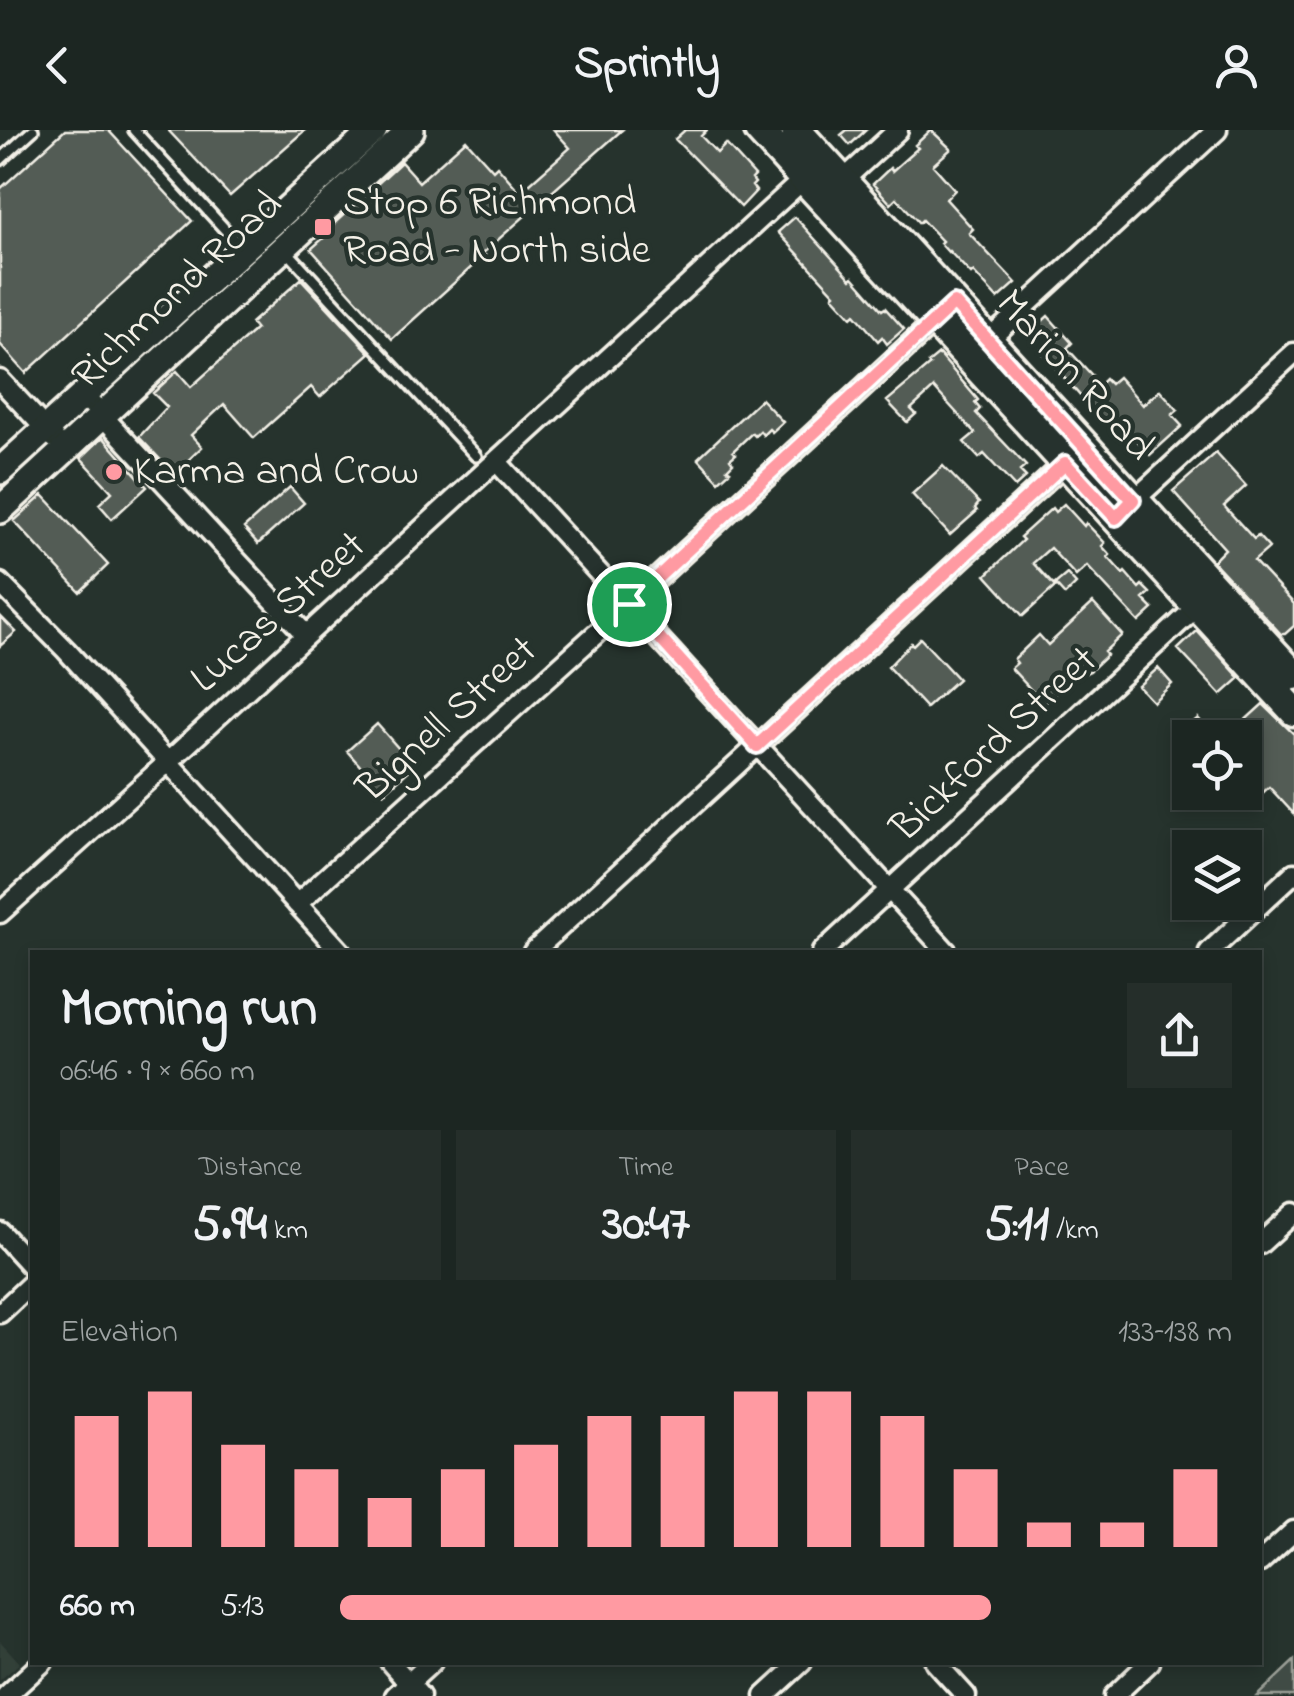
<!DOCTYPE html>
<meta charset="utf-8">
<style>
:root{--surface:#1c2622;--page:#252e2a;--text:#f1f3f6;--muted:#a0a5a5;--line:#3a4340;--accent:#ff9aa2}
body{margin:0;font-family:"Indie Flower",sans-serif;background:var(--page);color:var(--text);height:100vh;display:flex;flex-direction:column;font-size:38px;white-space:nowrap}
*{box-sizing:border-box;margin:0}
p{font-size:32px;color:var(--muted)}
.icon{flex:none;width:55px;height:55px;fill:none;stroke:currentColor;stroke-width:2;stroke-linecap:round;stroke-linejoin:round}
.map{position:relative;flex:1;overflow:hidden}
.panel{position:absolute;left:30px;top:820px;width:1232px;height:715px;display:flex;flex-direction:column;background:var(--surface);border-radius:0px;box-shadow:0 5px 15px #0003,0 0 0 2px var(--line)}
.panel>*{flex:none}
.fabs{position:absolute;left:1172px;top:590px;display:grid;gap:20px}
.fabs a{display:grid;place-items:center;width:90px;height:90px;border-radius:0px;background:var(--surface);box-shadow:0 5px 15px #0003,0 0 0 2px var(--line);font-size:50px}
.pin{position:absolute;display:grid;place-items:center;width:85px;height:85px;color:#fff;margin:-42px;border:5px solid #fff;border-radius:50%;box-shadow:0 2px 10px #0007}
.round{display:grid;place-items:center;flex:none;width:105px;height:105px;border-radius:0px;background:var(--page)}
.headline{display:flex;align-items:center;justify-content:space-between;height:170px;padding:0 30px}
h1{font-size:55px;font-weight:800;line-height:75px}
.figures{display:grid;grid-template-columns:repeat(3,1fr);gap:15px;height:170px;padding:10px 30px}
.figures div{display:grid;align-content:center;border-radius:0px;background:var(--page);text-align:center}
.figures b{font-size:50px;font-weight:800}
.figures small{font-size:28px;font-weight:400}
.figures p{font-size:28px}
.chart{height:280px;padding:20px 30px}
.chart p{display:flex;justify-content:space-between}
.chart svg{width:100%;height:180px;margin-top:10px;stroke:var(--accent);stroke-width:6}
ul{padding:0 30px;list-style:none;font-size:32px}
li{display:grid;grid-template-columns:160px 120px 1fr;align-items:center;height:75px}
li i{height:25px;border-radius:12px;background:var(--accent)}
header{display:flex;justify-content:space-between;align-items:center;height:130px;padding:0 30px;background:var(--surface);font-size:45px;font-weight:800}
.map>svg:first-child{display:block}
</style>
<header><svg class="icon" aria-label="back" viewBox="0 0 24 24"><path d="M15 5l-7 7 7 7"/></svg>Sprintly<svg class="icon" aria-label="person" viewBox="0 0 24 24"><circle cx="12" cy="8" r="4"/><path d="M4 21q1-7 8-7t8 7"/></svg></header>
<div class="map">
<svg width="1294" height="1566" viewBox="0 0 1294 1566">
<rect width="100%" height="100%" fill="#26332d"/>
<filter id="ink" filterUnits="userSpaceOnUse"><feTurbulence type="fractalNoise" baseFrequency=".01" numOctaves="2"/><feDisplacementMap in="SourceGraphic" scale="20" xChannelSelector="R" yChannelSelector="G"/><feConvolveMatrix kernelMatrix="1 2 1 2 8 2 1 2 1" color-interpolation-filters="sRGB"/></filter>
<g filter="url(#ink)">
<path fill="#333f39" d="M0,1511L20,1533L0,1550Z"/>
<path fill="#414b45" stroke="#9a9e96" stroke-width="2.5" d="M1294,1531V1566H1257Z"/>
<path fill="#525c55" stroke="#f4f1e8" stroke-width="2.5" d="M65,0H108L192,91L26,243L0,214V59Z
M168,0H305L230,66Z
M554,0H622L483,123L485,125L392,209L311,119L328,104L326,101L401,32L419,52L466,10L493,40L497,36L520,62L570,18Z
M685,0H707L701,6L717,23L726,14L755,46L752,49L755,53L752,56L756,61L741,77L675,9Z
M847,0H866L850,15L841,5Z
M931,0L951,19L933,35L955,60L946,69L973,99L969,103L1016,153L998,169L973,142L971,144L949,121L948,122L940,113L942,111L922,90L919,93L897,68L891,74L873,54L890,38L892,41L918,18L915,15Z
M795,87L851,149L853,147L882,180L885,178L904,199L887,214L882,207L878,211L855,184L852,187L833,166L835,164L778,102Z
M301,149L370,223L320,267L311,257L254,308L224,274L191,305L202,317L174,344L139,307L167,277L153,263L177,241L191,257L256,199L251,193Z
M1048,186L1072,213L1067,218L1100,254L1105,249L1110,254L1118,247L1143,275L1160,260L1178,280L1172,285L1182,296L1150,325L1135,308L1129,314L1108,290L1104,293L1039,219L1050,209L1038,195Z
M939,224L978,270L975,273L980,279L976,283L1026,336L1020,341L1026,347L1015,357L984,324L979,328L964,312L975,303L934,258L911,279L916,284L907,292L887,271L930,235L928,233Z
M761,269L783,292L772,302L769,299L763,305L760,301L755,306L752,303L733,321L736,324L730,329L733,333L727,339L730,341L719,351L698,328Z
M103,307L147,357L112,389L99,374L112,362L81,328Z
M1216,323L1246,356L1224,376L1254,409L1258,406L1269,418L1254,431L1294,474V496L1285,504H1281L1213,431L1225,419L1173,361Z
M943,336L979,373L975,378L977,381L950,405L912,364Z
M290,357L304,373L258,414L244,398Z
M43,365L108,435L80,462L14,391Z
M1064,374L1084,396L1086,393L1105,413L1102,416L1110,425L1108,427L1123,444L1125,442L1139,458L1142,455L1150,463L1143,469L1153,479L1139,492L1087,436L1076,446L1050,418L1033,433L1055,457L1023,486L986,445L1023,410L1020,407L1052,378L1055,382Z
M1067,444L1076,454L1065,465L1055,454Z
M1093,473L1122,505L1104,522L1107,525L1090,541L1079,546L1077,544L1044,574L1011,538L1017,533L1014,529L1039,505L1048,515Z
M0,486L16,502L0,516Z
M1197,501L1240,548L1221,565L1178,519Z
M920,508L958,549L926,578L888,537L911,513L913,515Z
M1158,538L1172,554L1153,572L1138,556Z
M1263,574L1294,604V684L1269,657L1244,680L1228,662H1245V608H1190V629L1173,610L1198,588L1208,600L1217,592L1229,605Z
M377,594L414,636L384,663L347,621Z"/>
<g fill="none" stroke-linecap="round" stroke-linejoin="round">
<g stroke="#f4f1e8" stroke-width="16">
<path id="service" d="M134,0L241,117
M0,30L33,0
M285,119L476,326"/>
</g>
<g stroke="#f4f1e8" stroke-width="25">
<path id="minor" d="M836,57L898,0
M982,216L1217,0
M0,250L54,308
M83,265L306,505
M497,332L947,822
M1129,375L1294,223
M0,453L66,520L341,822
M297,774L629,474L943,184
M0,783L168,632L808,45
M533,822L1070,329
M822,822L1204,470
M1209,822L1294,743
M0,1102L32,1137
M1260,1114L1294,1083
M0,1183L32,1153
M1260,1432L1294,1401
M390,1532L420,1566
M935,1532L966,1566
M6,1566L43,1532
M395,1566L432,1532
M765,1566L802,1532
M1114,1566L1150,1532"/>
</g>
<g stroke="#f4f1e8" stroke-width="32">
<path id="secondary" d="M0,341L374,0
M0,380L411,0"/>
</g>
<g stroke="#f4f1e8" stroke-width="35">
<path id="primary" d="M759,0L1294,581
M796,0L1294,545"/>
</g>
<use href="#service" stroke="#26332d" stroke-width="9"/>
<use href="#minor" stroke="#26332d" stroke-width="18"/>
<use href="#secondary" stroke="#26332d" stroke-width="25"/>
<use href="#primary" stroke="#26332d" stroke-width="28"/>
</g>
</g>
<g fill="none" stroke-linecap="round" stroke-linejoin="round" filter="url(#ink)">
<g stroke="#fff" stroke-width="20">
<path id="route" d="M954,173L1133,370L1116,388L1065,333L757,616L629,474Z"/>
</g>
<use href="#route" stroke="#ff9aa2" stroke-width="12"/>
</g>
<g fill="#ff9aa2" stroke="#26332d" stroke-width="4">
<rect x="313" y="87" width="20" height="20" rx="5"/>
<circle cx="114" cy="342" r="10"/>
</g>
<g text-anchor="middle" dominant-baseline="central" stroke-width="9" stroke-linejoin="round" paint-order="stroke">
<g font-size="42" fill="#f4f1e8" stroke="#26332d" text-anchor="start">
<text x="343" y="73">Stop 6 Richmond<tspan x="343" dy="48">Road - North side</tspan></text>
<text x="134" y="342">Karma and Crow</text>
</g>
<g font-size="42" fill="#f4f1e8" stroke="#26332d">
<text transform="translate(178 161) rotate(-43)">Richmond Road</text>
<text transform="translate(1074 246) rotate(48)">Marion Road</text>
<text transform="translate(279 483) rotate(-42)">Lucas Street</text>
<text transform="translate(448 590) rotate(-42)">Bignell Street</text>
<text transform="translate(995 615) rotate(-43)">Bickford Street</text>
</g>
</g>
</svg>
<div class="fabs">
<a><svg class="icon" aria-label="locate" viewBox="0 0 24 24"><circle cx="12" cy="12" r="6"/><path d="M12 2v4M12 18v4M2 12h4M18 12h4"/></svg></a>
<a><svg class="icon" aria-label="layers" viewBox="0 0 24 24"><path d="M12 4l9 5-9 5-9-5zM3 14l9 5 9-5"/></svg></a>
</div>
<div class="pin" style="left:629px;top:474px;background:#1e9e55"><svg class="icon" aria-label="arrive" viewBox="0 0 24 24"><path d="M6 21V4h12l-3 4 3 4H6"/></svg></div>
<section class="panel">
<div class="headline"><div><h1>Morning run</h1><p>06:46 · 9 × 660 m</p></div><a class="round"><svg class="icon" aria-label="share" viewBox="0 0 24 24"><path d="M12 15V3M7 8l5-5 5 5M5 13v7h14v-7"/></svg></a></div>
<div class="figures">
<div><p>Distance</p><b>5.94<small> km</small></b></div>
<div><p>Time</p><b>30:47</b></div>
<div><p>Pace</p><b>5:11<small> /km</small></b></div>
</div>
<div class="chart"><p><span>Elevation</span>133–138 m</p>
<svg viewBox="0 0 160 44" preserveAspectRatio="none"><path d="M5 44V12M15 44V6M25 44V19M35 44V25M45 44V32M55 44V25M65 44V19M75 44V12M85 44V12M95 44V6M105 44V6M115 44V12M125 44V25M135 44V38M145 44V38M155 44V25"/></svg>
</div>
<ul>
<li><b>660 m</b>5:13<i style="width:73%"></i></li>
</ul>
</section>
</div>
